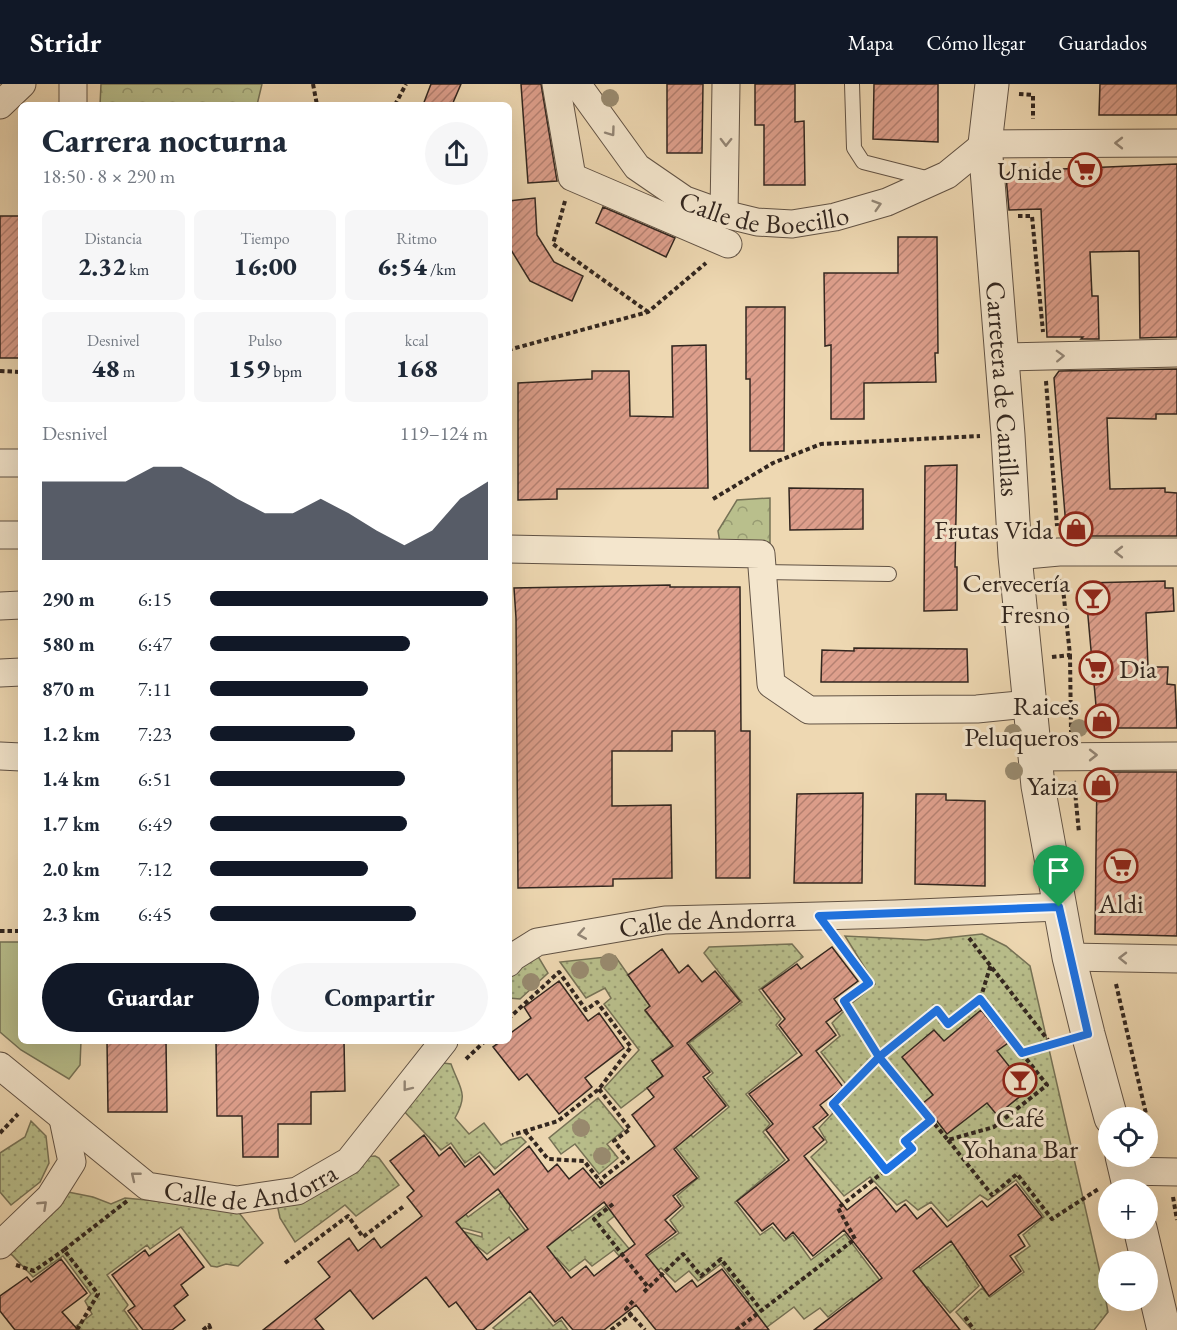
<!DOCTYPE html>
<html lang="es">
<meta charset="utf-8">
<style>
:root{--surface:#fff;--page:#f6f6f7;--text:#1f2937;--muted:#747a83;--accent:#111827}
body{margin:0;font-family:"EB Garamond",serif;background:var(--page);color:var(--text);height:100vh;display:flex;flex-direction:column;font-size:22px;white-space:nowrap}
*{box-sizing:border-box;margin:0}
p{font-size:20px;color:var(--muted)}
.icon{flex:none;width:33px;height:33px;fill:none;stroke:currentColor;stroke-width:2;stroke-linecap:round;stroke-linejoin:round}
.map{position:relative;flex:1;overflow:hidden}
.sheet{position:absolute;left:18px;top:18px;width:494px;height:942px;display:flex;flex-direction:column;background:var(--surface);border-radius:9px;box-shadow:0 6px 24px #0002}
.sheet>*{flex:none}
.fabs{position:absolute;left:1098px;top:1023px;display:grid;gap:12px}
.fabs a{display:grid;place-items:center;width:60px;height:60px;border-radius:50%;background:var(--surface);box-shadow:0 6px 24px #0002;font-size:30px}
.pin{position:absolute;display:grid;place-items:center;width:51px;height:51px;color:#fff;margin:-62px -26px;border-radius:50% 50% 50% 0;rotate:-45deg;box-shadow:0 0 6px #0007}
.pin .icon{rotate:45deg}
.round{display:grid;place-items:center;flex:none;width:63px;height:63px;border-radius:32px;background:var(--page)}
.overview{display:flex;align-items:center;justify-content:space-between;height:102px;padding:0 24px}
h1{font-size:33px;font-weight:800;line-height:45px}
.metrics{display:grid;grid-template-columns:repeat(3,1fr);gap:9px;height:102px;padding:6px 24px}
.metrics div{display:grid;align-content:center;border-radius:9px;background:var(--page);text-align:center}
.metrics b{font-size:26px;font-weight:800}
.metrics small{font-size:16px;font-weight:400}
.metrics p{font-size:16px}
.chart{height:168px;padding:12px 24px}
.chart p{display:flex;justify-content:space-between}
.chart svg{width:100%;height:108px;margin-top:6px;fill:var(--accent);opacity:.7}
.button{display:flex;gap:12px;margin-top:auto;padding:12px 24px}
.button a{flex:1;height:69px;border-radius:36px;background:var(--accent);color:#fff;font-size:24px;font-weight:800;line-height:69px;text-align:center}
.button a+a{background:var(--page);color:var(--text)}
ul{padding:0 24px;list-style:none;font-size:20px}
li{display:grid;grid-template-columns:96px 72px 1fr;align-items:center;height:45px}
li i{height:15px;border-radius:8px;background:var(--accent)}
header{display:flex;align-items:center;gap:36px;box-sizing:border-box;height:84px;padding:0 30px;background:var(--accent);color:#fff}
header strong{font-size:28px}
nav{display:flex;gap:33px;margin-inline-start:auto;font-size:21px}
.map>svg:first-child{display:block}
</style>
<header>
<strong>Stridr</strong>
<nav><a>Mapa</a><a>Cómo llegar</a><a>Guardados</a></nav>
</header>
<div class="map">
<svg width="1177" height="1246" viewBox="0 0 1177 1246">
<defs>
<pattern id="grass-dots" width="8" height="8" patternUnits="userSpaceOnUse" patternTransform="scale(1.5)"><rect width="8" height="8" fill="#b9bf8c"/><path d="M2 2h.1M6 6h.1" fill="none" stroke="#979b72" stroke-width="1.8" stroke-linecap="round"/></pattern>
<pattern id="park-crowns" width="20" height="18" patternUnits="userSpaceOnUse" patternTransform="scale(1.5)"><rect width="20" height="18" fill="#b9bf8c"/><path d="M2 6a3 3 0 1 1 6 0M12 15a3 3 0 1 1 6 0" fill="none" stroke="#979b72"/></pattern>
<pattern id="building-hatch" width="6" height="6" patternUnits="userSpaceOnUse" patternTransform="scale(1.5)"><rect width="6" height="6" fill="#de9f8c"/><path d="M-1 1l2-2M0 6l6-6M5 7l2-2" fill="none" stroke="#b58172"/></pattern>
</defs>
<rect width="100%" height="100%" fill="#eed8b2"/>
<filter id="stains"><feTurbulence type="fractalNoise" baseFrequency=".00333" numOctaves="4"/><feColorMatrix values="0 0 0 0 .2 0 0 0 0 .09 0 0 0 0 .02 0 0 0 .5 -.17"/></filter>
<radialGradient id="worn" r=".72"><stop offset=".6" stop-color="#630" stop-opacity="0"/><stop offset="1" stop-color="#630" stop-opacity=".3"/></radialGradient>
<path fill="url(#grass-dots)" stroke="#767256" stroke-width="1.5" d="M982,850L1006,862L1030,882L1104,1206L1108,1228L1094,1246H972L956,1228L982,1204L990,1213L1024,1188L1015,1173L1030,1162L1023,1151L1044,1133L1016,1096L988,1116L980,1111L948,1137L931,1118L918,1126L906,1116L897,1121L870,1093L844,1112L811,1073L827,1058L819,1044L833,1029L830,1025L852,1008L821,968L840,952L832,939L851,920L875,900L845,852L926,856Z
M792,860L803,873L759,906L781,935L776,941L797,969L746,1010L770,1040L763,1048L785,1076L735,1118L760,1151L772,1143L784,1157L793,1151L811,1176L845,1150L884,1202L915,1179L920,1184L955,1158L971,1175L966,1182L979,1202L950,1229L928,1203L889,1233L878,1246L852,1214L828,1233L820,1224L804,1235L794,1223L763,1246L722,1241L749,1217L721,1180L698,1197L689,1187L675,1198L661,1184L642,1200L631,1184L679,1149L670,1136L684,1123L677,1112L699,1093L673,1060L688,1048L693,1053L729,1023L707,994L713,989L689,959L742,918L704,869L709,863Z
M536,869L548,889L520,915L509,914L508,887Z
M615,872L650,922L645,927L672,961L652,977L663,992L621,1024L604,1004L639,966L604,920L611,914L605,904L586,914L560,878Z
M443,979L451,980C460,1005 469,1009 455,1034L469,1050L484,1039L501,1061L510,1056L521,1053L526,1058L495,1085L480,1068L465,1079L451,1059L441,1066L400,1023Z
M598,1014L624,1046L607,1060L618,1074L599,1090L575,1060L561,1070L549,1054Z
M31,1037L46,1052L49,1079L40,1098L11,1121L0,1108V1069L25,1053Z
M375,1072L379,1074L399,1101L356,1132L345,1121L295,1158L280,1134L277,1120L364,1073Z
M68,1108L93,1113L111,1120L125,1114L232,1124L240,1130L263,1159L238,1182L226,1180L217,1183L211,1182L181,1143L150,1165L147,1161L107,1191L128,1221L124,1226L138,1246H71L92,1230L85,1217L91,1210L63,1172L33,1193L12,1171L5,1168Z
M502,1108L511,1119L509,1125L538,1163L567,1142L572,1147L608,1120L617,1130L607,1138L636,1173L626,1180L614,1166L592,1182L585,1175L569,1187L557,1174L539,1189L509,1153L487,1170L478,1163L462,1173L461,1150L465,1148L482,1153V1149L463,1144L447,1158L439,1147L464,1128L468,1133Z
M530,1213L553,1242L561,1236L568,1246H496L493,1244Z"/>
<path fill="url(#park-crowns)" stroke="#767256" stroke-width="1.5" d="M101,0H262L257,21H100Z
M770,414V459H720L718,447L737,416Z"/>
<path fill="#b9bf8c" stroke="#767256" stroke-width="1.5" d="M0,858H21V957H81L80,981L69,995L21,966L0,948Z"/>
<path fill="url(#building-hatch)" stroke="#32261f" stroke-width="1.5" fill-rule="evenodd" d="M431,0H461L452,21H423Z
M521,0H541L557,97L528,99Z
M667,0H703L702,69H667Z
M755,0H795V38L804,37L805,101H764V41H755Z
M874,0H938V58L873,55Z
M1100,0H1177V31H1099Z
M1177,80V253L1140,254L1139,167L1090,168L1092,212H1098L1099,255H1081L1083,253H1047L1041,125L1009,126L1006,92L1014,84L1061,85Z
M535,114L537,151L554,178L583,192L572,217L530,197L508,161V117Z
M603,123L675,154L666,173L596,139Z
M0,132H21V274H0Z
M898,153H937L938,269H935L936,298L864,299V335H831V261L825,262L824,189H898Z
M746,223H785L784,367H750V295H746Z
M706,261L708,404L557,405V415L518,416V299L592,295V287H629L630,332L673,333L672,262Z
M1177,285V330H1156V335L1107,334L1110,405L1165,404V408L1177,409V452H1076L1066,443L1054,294L1059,287Z
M957,381L955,483H957V526L924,527L925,382Z
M789,404L863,405V445L790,446Z
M1165,497V504H1173L1174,527L1146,529L1148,583H1168L1167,600L1175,601L1177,644H1098L1085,499Z
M670,501V503H740L741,647H750V794H716L715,647H672V667H612V722L671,721L672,794L613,795V802L518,804L516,534L514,504Z
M854,564L967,565L968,598H821L822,566L854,567Z
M1097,688H1177V852L1095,850Z
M863,709L862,799H794L797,710Z
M916,710H946V716L985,717V802L915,800Z
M832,863L858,897L834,915L842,926L826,938L836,951L816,967L843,1003L820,1021L828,1031L813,1043L824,1056L804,1072L847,1126L876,1103L896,1128L905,1120L917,1135L931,1124L947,1143L982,1117L987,1123L1016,1100L1042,1133L1018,1151L1025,1162L1010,1172L1021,1187L989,1212L951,1157L913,1187L960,1246H814L882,1194L844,1146L813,1172L793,1148L786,1155L773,1139L762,1147L737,1117L789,1076L766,1046L773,1040L749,1010L802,971L779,941L785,935L762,905L797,880L801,885Z
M662,865L679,889L688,881L702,898L715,887L740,917L687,959L710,988L703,993L726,1022L674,1065L697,1094L673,1112L681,1122L665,1136L676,1148L646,1171L676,1208L692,1196L697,1203L722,1185L769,1246H656L636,1221L604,1246H573L562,1233L555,1238L530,1207L483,1246H477L456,1218L449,1223L426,1193L373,1235L350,1206L315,1235L324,1246H263L330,1193L318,1178L349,1154L358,1167L374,1154L381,1164L422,1132L407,1113L414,1107L390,1077L424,1051L439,1072L450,1063L465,1083L479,1072L494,1091L529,1062L548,1088L557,1080L569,1095L583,1084L600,1104L655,1062L632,1031L654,1013L647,1004L663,992L652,977L673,962L645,926L650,922L628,891ZM498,1105L528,1145L487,1176L456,1138ZM604,1118L635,1160L594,1192L586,1182L571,1194L547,1163Z
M559,897L588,937L599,929L624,964L585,994L592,1003L559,1030L527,990L519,996L493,963L501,957H508V951L531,934L524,923Z
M981,926L1008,959L997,967L1028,1006L997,1031L987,1019L947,1050L923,1019L933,1011L902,973L934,946L944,957Z
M107,957H166L167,1028H108Z
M216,957H344L345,1007L311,1008V1040H278V1073H243L242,1032H217Z
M179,1150L204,1183L181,1201L188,1211L174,1222L185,1236L172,1246H143L128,1227L135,1222L112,1191L145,1166L149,1172Z
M61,1175L87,1209L62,1228L78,1246H15L0,1227V1212L27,1193L31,1198Z"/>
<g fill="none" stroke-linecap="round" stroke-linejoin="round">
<g stroke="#615244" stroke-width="16">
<path id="service" d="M852,0L854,64L863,78L930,95
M763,488L889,490"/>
</g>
<g stroke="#615244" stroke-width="29">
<g id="minor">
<path d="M73,0V21"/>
<path d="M556,0L572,93L728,160"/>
<path id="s1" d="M577,0L637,83L685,116L724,130L757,138L792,140L835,133L887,118L947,91L985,60L1177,59"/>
<path d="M0,21L22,0"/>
<path d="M724,130L726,0"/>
<path d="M1001,273L1177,269"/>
<path d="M0,379H21"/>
<path d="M0,451H21"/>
<path d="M508,465L761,470L771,600L809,626L977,625L1029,620"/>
<path d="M1015,472L1059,468H1177"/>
<path d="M0,522L21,521"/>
<path d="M0,589L21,588"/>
<path d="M0,672L21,673"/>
<path d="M1035,673L1177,672"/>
<path d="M1069,873L1177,875"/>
<path id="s2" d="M508,879L513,873L537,858L665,836L895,830L1059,823"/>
<path id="s3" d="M0,982L147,1102L237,1116L297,1107L349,1077L444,957"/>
<path d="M1126,1087L1177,1088"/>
<path d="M0,1161L50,1113L72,1078L63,1035"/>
</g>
</g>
<g stroke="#615244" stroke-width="35">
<g id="tertiary">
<path id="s4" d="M992,0L985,60L1008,351L1015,472L1038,702L1069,873L1088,950L1111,1034"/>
<path d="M1122,1072L1130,1106"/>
<path d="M1140,1144L1164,1246"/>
</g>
</g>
<path stroke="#32261f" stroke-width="4" stroke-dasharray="4.5 3" stroke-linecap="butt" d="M313,0L317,21
M1019,10L1033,11V35
M395,21L406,0
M565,117L553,160L648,228
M1018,132H1032L1043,248
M508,266L648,228L706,179
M0,287L21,288
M1046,297L1057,442
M713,415L773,379L821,360L980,352
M1070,571L1071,648
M1052,573L1070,571L1062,495
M1074,697L1079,749
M0,847H21
M969,854L1051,960
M837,856L869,899L844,917L879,973L833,1020L886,1086
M1116,900L1147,1034
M980,916L1047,1001L994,1043L948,1056L879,973L937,926L948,940L980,916L991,880
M508,935L559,888L586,926L597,918L631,963L599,1005L558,1037L512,1051
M1022,969L1061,958
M466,975L485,957
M599,1005L630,1045L614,1057L628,1074L600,1096
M1148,1036L1153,1058L1156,1062
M525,1047L548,1075L584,1077L604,1102
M0,1049L18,1030
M948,1056L992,1111L1017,1090L1052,1135L1100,1104
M1173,1113L1177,1136
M613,1120L594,1135L648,1203
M285,1179L348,1132L363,1153L404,1122
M16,1181L34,1187L64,1166
M644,1208L683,1170L701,1192L721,1175L762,1227
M633,1217L626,1225L645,1246
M965,1233L974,1246
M77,1246L98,1210L64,1166L127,1117
M203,1246L209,1241L211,1246
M611,1246L632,1230
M736,1246L855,1155L838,1124L912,1065L905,1057L931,1036"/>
<use href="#service" stroke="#f4e6cd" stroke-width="14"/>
<use href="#minor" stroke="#f4e6cd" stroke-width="27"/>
<use href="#tertiary" stroke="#f4e6cd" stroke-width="33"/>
</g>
<g fill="#998b70">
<circle cx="610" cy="14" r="9"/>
<circle cx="1079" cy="644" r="9"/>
<circle cx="1013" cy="649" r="9"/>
<circle cx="1014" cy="687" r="9"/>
<circle cx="609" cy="878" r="9"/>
<circle cx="580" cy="886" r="9"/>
<circle cx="531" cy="898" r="9"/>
<circle cx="581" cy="1044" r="9"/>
<circle cx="602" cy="1072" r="9"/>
</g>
<defs><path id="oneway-chevron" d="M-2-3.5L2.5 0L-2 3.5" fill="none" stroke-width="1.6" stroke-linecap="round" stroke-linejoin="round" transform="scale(1.5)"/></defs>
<g stroke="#938676">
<use href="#oneway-chevron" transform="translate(611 48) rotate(54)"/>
<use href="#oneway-chevron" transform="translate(726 58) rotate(91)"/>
<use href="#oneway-chevron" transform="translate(1119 59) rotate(180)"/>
<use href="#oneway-chevron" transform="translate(877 121) rotate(-17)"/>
<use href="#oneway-chevron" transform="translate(1060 272) rotate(-2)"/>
<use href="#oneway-chevron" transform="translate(1119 468) rotate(180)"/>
<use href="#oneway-chevron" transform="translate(1093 671)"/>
<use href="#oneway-chevron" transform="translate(582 850) rotate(170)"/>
<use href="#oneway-chevron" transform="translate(1123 874) rotate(-179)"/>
<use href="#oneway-chevron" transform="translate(407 1003) rotate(128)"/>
<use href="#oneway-chevron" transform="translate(135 1092) rotate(-141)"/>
<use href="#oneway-chevron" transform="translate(43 1121) rotate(-43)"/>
</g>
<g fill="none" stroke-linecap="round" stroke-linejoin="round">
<g stroke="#fff" stroke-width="12">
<path id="route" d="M1059,823L1088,950L1022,969L980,915L948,940L937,926L879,973L833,1020L886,1086L912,1065L905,1057L931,1036L879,973L844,917L869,899L819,832L1059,823"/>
</g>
<use href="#route" stroke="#1a73e8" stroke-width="8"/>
</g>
<defs>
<g id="supermarket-ring" transform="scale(1.725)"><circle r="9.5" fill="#f4e6cd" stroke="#8f2418" stroke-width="1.5"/><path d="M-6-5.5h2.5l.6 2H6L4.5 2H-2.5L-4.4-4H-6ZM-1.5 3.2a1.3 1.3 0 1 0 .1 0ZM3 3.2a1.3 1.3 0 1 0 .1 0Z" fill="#8f2418"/></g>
<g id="shop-ring" transform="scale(1.725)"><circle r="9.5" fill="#f4e6cd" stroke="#8f2418" stroke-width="1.5"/><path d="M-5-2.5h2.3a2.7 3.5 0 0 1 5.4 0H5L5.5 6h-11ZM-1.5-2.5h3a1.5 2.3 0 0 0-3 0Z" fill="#8f2418"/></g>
<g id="bar-ring" transform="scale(1.725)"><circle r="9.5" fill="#f4e6cd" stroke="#8f2418" stroke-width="1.5"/><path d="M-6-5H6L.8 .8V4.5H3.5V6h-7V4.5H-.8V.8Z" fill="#8f2418"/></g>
</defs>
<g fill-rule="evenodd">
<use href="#supermarket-ring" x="1085" y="86"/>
<use href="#shop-ring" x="1076" y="445"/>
<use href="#bar-ring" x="1093" y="514"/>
<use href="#supermarket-ring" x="1096" y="584"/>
<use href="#shop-ring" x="1102" y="637"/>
<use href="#shop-ring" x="1101" y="701"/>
<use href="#supermarket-ring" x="1121" y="782"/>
<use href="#bar-ring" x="1020" y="996"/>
</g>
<g text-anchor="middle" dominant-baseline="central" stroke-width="6" stroke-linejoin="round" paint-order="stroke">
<g font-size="27" fill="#32261f" stroke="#f4e6cd" text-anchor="end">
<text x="1062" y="86">Unide</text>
<text x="1053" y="445">Frutas Vida</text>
<text x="1070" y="498">Cervecería<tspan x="1070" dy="31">Fresno</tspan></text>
<text x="1119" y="584" text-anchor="start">Dia</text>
<text x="1079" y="621">Raices<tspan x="1079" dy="31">Peluqueros</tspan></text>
<text x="1078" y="701">Yaiza</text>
<text x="1121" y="819" text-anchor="middle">Aldi</text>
<text x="1020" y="1033" text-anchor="middle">Café<tspan x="1020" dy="31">Yohana Bar</tspan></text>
</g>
<g font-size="27" fill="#32261f" stroke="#f4e6cd">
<text stroke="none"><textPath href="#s1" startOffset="242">Calle de Boecillo</textPath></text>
<text stroke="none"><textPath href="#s4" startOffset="306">Carretera de Canillas</textPath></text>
<text stroke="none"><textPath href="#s2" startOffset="208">Calle de Andorra</textPath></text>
<text stroke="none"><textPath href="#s3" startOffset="296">Calle de Andorra</textPath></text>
</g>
</g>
<rect width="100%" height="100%" filter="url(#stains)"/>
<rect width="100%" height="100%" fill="url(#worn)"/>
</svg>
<div class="fabs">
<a><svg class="icon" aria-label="locate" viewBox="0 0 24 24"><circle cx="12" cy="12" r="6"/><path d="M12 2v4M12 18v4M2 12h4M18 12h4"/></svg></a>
<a>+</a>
<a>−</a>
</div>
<div class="pin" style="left:1059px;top:823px;background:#1e9e55"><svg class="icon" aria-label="arrive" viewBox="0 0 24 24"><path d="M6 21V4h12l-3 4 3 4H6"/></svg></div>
<section class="sheet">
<div class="overview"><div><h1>Carrera nocturna</h1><p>18:50 · 8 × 290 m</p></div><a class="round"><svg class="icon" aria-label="share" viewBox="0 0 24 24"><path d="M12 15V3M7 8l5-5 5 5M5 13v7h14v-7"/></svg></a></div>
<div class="metrics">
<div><p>Distancia</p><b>2.32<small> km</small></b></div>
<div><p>Tiempo</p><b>16:00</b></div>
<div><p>Ritmo</p><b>6:54<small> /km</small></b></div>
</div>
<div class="metrics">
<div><p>Desnivel</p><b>48<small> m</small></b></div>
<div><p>Pulso</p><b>159<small> bpm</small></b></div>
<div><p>kcal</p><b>168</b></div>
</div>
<div class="chart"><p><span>Desnivel</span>119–124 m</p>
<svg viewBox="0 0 160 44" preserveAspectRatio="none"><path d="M0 44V12L10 12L20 12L30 12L40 6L50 6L60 12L70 19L80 25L90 25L100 19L110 25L120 32L130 38L140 32L150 19L160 12V44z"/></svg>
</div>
<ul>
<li><b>290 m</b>6:15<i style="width:100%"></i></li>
<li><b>580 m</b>6:47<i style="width:72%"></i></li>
<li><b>870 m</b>7:11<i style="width:57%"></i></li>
<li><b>1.2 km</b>7:23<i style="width:52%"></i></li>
<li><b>1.4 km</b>6:51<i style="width:70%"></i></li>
<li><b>1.7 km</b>6:49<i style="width:71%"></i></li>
<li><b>2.0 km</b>7:12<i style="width:57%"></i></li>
<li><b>2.3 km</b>6:45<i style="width:74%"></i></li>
</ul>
<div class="button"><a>Guardar</a><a>Compartir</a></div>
</section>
</div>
